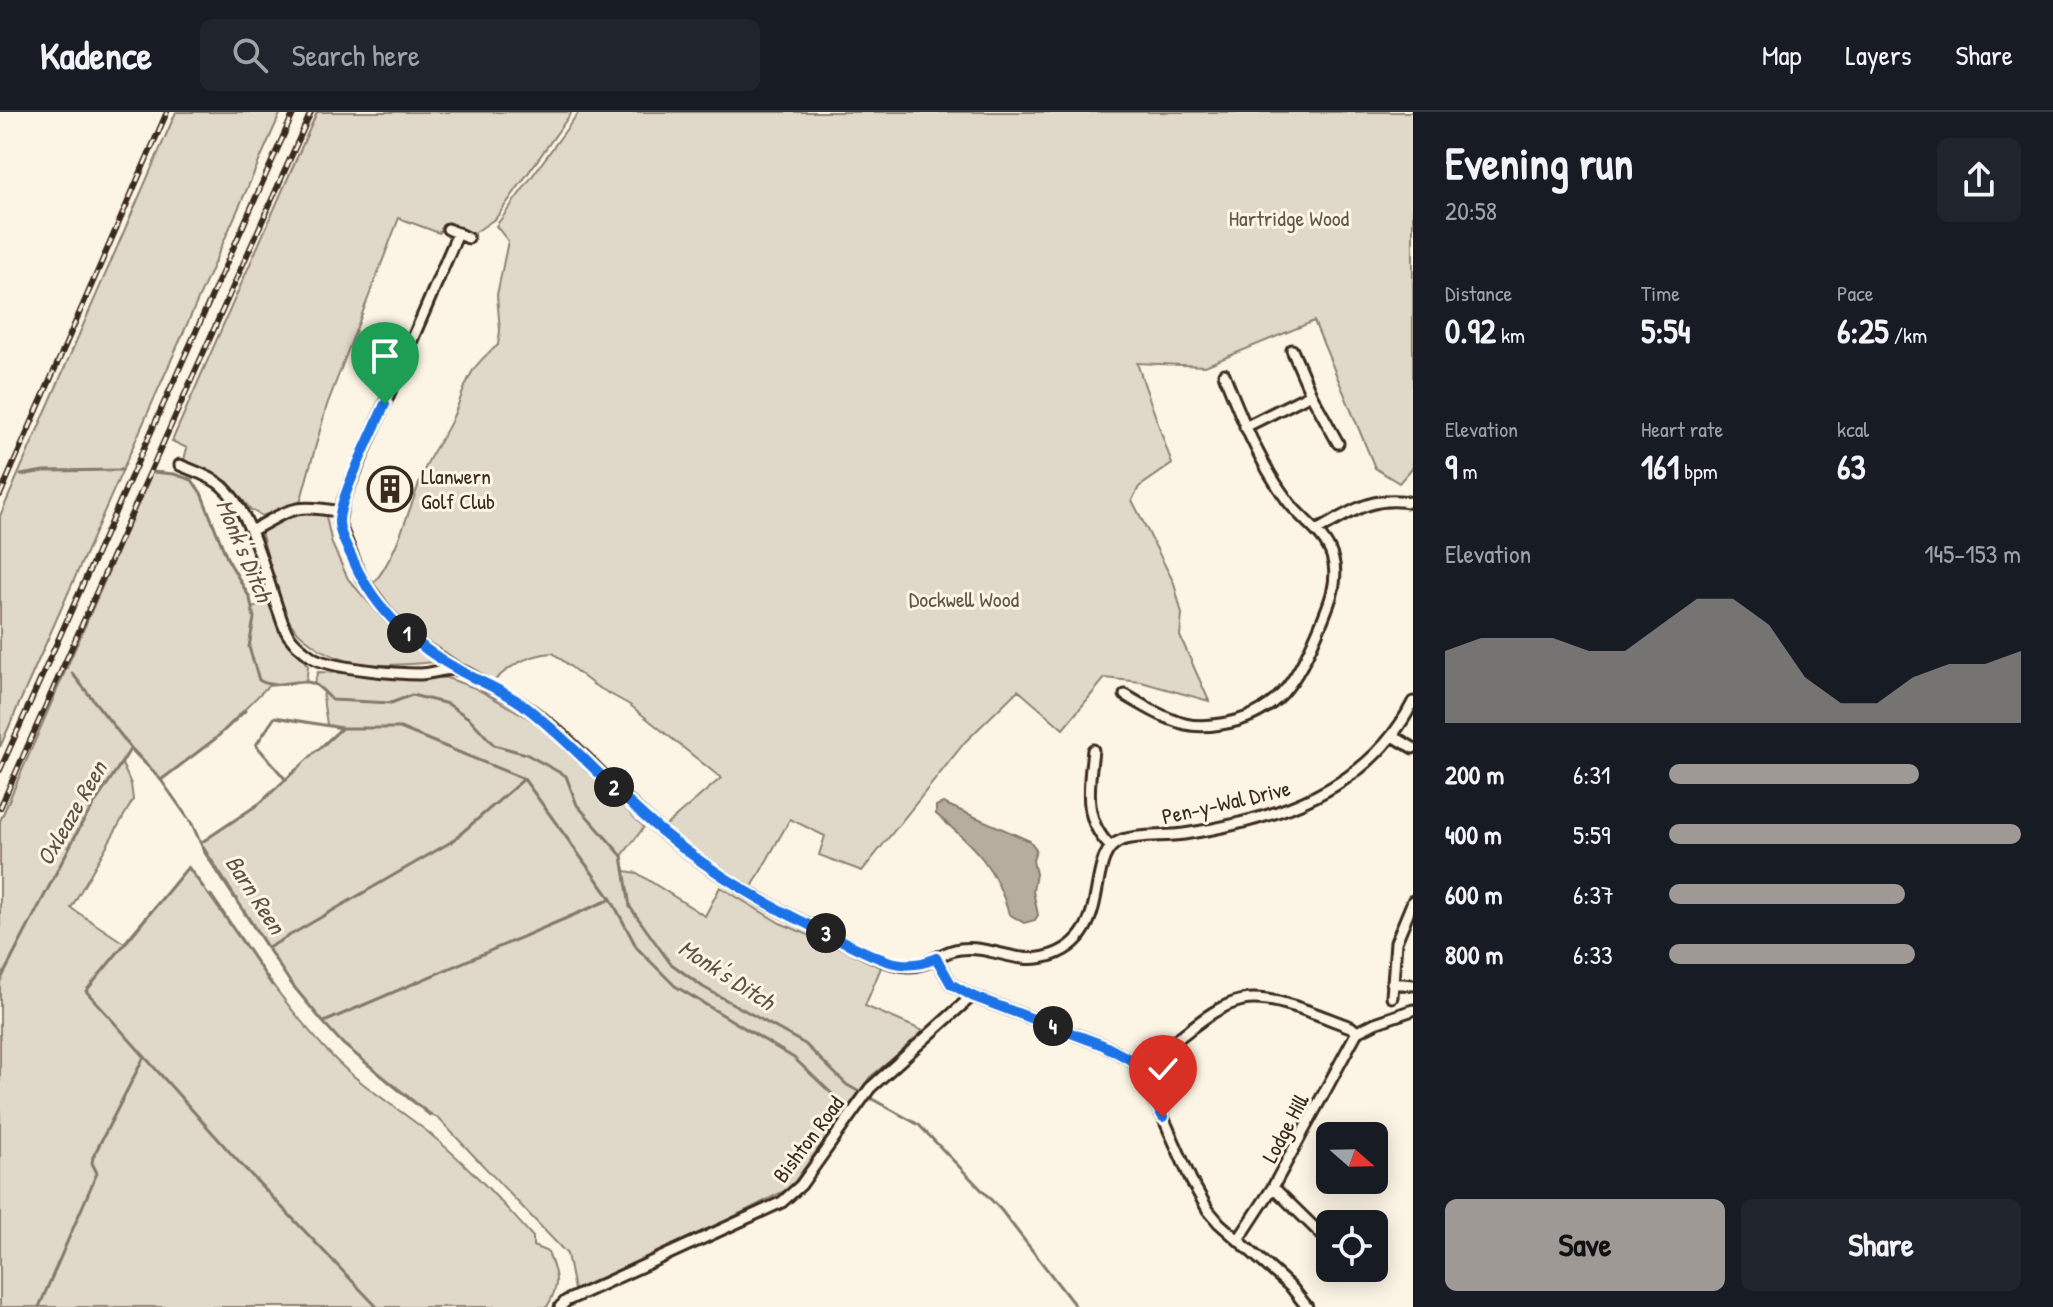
<!DOCTYPE html>
<meta charset="utf-8">
<style>
:root{--surface:#171b24;--page:#20242c;--text:#f1f3f6;--muted:#9ea1a6;--line:#363941;--accent:#9f9995}
body{margin:0;font-family:"Patrick Hand",sans-serif;background:var(--page);color:var(--text);height:100vh;display:flex;flex-direction:column;font-size:30px;white-space:nowrap}
*{box-sizing:border-box;margin:0}
p{font-size:26px;color:var(--muted)}
.icon{flex:none;width:44px;height:44px;fill:none;stroke:currentColor;stroke-width:2;stroke-linecap:round;stroke-linejoin:round}
.map{position:relative;flex:1;overflow:hidden}
.sheet{display:flex;flex-direction:column;background:var(--surface);width:640px}
.sheet>*{flex:none}
.needle{width:52px;rotate:110deg}
.buttons{position:absolute;left:1316px;top:1010px;display:grid;gap:16px}
.buttons a{display:grid;place-items:center;width:72px;height:72px;border-radius:12px;background:var(--surface);box-shadow:0 4px 20px #0003;font-size:40px}
.pin{position:absolute;display:grid;place-items:center;width:68px;height:68px;color:#fff;margin:-82px -34px;border-radius:50% 50% 50% 0;rotate:-45deg;box-shadow:0 0 8px #0007}
.pin .icon{rotate:45deg}
.km{position:absolute;width:40px;height:40px;margin:-20px;border-radius:50%;background:#222;color:#fff;font-size:22px;line-height:40px;text-align:center}
.round{display:grid;place-items:center;flex:none;width:84px;height:84px;border-radius:12px;background:var(--page)}
.headline{display:flex;align-items:center;justify-content:space-between;height:136px;padding:0 32px}
h1{font-size:44px;font-weight:700;line-height:60px}
.metrics{display:grid;grid-template-columns:repeat(3,1fr);gap:12px;height:136px;padding:8px 32px}
.metrics div{display:grid;align-content:center}
.metrics b{font-size:34px;font-weight:700}
.metrics small{font-size:22px;font-weight:400}
.metrics p{font-size:22px}
.chart{height:224px;padding:16px 32px}
.chart p{display:flex;justify-content:space-between}
.chart svg{width:100%;height:144px;margin-top:8px;fill:var(--accent);opacity:.7}
.action{display:flex;gap:16px;margin-top:auto;padding:16px 32px}
.action a{flex:1;height:92px;border-radius:12px;background:var(--accent);color:#111;font-size:32px;font-weight:700;line-height:92px;text-align:center}
.action a+a{background:var(--page);color:var(--text)}
ul{padding:0 32px;list-style:none;font-size:26px}
li{display:grid;grid-template-columns:128px 96px 1fr;align-items:center;height:60px}
li i{height:20px;border-radius:10px;background:var(--accent)}
header{display:flex;align-items:center;gap:48px;box-sizing:border-box;height:112px;padding:0 40px;background:var(--surface);border-bottom:2px solid var(--line)}
header strong{font-size:38px}
nav{display:flex;gap:44px;margin-inline-start:auto;font-size:28px}
.search{width:560px;height:72px;background:var(--page);display:flex;align-items:center;gap:20px;box-sizing:border-box;padding:0 28px;border-radius:12px;color:var(--muted);font-size:30px}
main{display:flex;flex:1;min-height:0}
.map>svg:first-child{display:block}
</style>
<header>
<strong>Kadence</strong>
<div class="search"><svg class="icon" aria-label="search" viewBox="0 0 24 24"><circle cx="10" cy="10" r="6"/><path d="M15 15l6 6"/></svg>Search here</div>
<nav><a>Map</a><a>Layers</a><a>Share</a></nav>
</header>
<main>
<div class="map">
<svg width="1413" height="1195" viewBox="0 0 1413 1195">
<rect width="100%" height="100%" fill="#fcf5e5"/>
<filter id="ink" filterUnits="userSpaceOnUse"><feTurbulence type="fractalNoise" baseFrequency=".0125" numOctaves="2"/><feDisplacementMap in="SourceGraphic" scale="16" xChannelSelector="R" yChannelSelector="G"/><feConvolveMatrix kernelMatrix="1 2 1 2 8 2 1 2 1" color-interpolation-filters="sRGB"/></filter>
<g filter="url(#ink)">
<path fill="#e0d8c8" stroke="#8e8173" stroke-width="2" d="M176,0H281L0,635V404Z
M317,0H572L496,106L473,122L444,111L439,121L399,106L327,293L300,391L262,404L251,398L228,370L184,348L187,336L172,329Z
M579,0H1413V355L1399,371L1375,356L1314,209L1205,254L1137,251L1172,352L1139,375L1132,388L1174,471L1182,502L1180,524L1209,589L1141,570L1105,566L1063,617L1018,578L965,630L862,759L819,743L825,724L790,707L748,782L664,715L721,666L630,593L594,573L553,541C528,543 510,553 492,571C458,551 414,531 389,499C383,491 378,481 372,473C398,444 410,391 426,354C433,337 446,323 453,305C468,270 466,258 498,233L500,219L497,183L508,129L496,114Z
M152,360L174,362L192,368L201,381L227,446L250,486L252,496L270,490L279,517L308,554L306,570L268,574L215,627L161,668L130,637L122,652L131,672L133,688L71,796L124,831L188,755C236,818 277,887 333,945C361,974 398,996 429,1021C467,1052 500,1088 533,1125V1134L548,1140C557,1165 561,1171 547,1195H0V709Z
M306,398L325,400L332,432L348,467L392,517L436,550C392,554 348,559 311,531C300,523 292,516 286,503C274,478 269,447 261,420L289,401Z
M318,560L447,566L475,576L527,605L545,618L644,715L622,744L625,759L637,761L705,804L720,775L780,811L882,853L865,894L926,920L870,965L790,1076L729,1107L574,1178L567,1142L440,1008L410,988L343,932L323,910L290,870L201,731L260,691L341,616L327,613C326,601 322,592 324,580L314,571Z"/>
<path fill="#b7ad9e" stroke="#85796b" stroke-width="2" d="M943,691L1030,729L1036,737L1033,749L1036,762L1033,779L1038,803L1035,808L1024,811L1009,802C995,752 974,735 936,702V694Z"/>
<g fill="none" stroke-linecap="round" stroke-linejoin="round">
<path stroke="#85796b" stroke-width="3" d="M152,360L174,362L192,368L201,381L227,446L250,486L254,506L249,535L259,568C276,579 294,565 312,571C320,574 326,582 332,588L391,591L412,583L448,592L470,607L494,633L526,642L566,664L577,693L622,744L630,795L670,851L703,875L805,932L847,973L919,1013L1001,1098L1076,1195
M21,363L44,359L122,358
M72,561L131,636L161,668L192,712L205,741L290,870L323,910L343,932L430,1003
M318,638L342,616
M161,668L215,627L245,599
M286,668L256,633L275,605L342,616H400L524,667L611,787L637,836L675,874L794,946L846,995
M202,730L260,691L297,657
M203,775L188,755L86,879L235,1046L377,1195
M211,783L272,873
M268,836L451,730L524,667
M0,869L82,711L131,636
M324,910L611,787
M39,1195L97,1061L92,1051L93,1045L144,945"/>
<g stroke="#3b2a1e" stroke-width="15">
<path id="minor" d="M448,117L468,126
M1292,238L1311,282L1338,331
M1245,315L1311,282
M180,353C193,359 211,364 222,374C250,398 265,460 277,495C281,504 283,516 289,524C294,531 305,540 312,545C327,556 399,562 420,562C432,562 448,555 459,558C468,560 479,568 487,573C498,579 511,585 522,592C574,625 613,679 661,719C713,762 767,794 828,822C852,833 882,853 908,854C928,855 941,839 960,837C989,833 1016,852 1045,845C1118,827 1081,742 1122,728C1141,722 1164,725 1184,722C1276,708 1369,678 1413,590
M251,419C291,397 294,391 341,400
M1316,419C1349,401 1373,382 1413,391
M458,557L413,528L387,501L362,467L339,411L343,389L458,121
M1125,583C1144,594 1163,606 1185,612C1197,615 1209,614 1221,612C1277,604 1297,568 1317,521C1327,497 1341,470 1332,444C1325,421 1301,408 1287,388C1259,350 1241,305 1224,262
M1393,624L1413,636
M1093,638C1089,674 1082,708 1111,735
M936,846L951,872L972,884L1103,933L1135,950
M1392,871L1413,873
M1392,885L1396,830L1413,789
M1357,920L1375,911L1413,898
M1135,950L1136,958L1163,1005L1191,1068L1208,1098L1219,1111L1292,1176L1307,1195
M1135,950C1144,945 1154,942 1163,937C1188,921 1213,894 1243,888C1274,882 1322,905 1351,915L1357,920
M1273,1075L1330,1131
M1239,1127L1273,1075L1357,920
M1356,1156L1357,1157
M560,1195L566,1189L782,1090L801,1073L870,976L972,884"/>
</g>
<use href="#minor" stroke="#fcf5e5" stroke-width="9"/>
<g stroke="#3b2a1e" stroke-width="6">
<path id="rail" d="M0,383L167,0
M0,658L294,0
M0,696L311,0"/>
</g>
<use href="#rail" stroke="#fcf5e5" stroke-width="3" stroke-dasharray="9" stroke-linecap="butt"/>
</g>
</g>
<g fill="none" stroke-linecap="round" stroke-linejoin="round" filter="url(#ink)">
<g stroke="#fff" stroke-width="16">
<path id="route" d="M385,292C375,315 338,389 339,410C339,423 349,438 354,450C375,498 416,535 462,560C483,571 507,580 526,595C574,632 613,679 660,718C718,766 772,796 840,828C873,843 901,863 936,846L951,872L972,884L1103,933L1135,950L1136,958L1163,1005"/>
</g>
<use href="#route" stroke="#1a73e8" stroke-width="10"/>
</g>
<defs>
<g id="building-ring" transform="scale(2.3)"><circle r="9.5" fill="#fcf5e5" stroke="#3b2a1e" stroke-width="1.5"/><path d="M-4-6H4V6H1V3H-1V6H-4ZM-2.5-4.3h1.7v1.8h-1.7ZM.8-4.3h1.7v1.8H.8ZM-2.5-1h1.7V.8h-1.7ZM.8-1h1.7V.8H.8Z" fill="#3b2a1e"/></g>
</defs>
<g fill-rule="evenodd">
<use href="#building-ring" x="390" y="377"/>
</g>
<g text-anchor="middle" dominant-baseline="central" stroke-width="6" stroke-linejoin="round" paint-order="stroke">
<g font-size="22" fill="#645648" stroke="#fcf5e5">
<text x="1289" y="106">Hartridge Wood</text>
<text x="964" y="487">Dockwell Wood</text>
</g>
<g font-size="22" fill="#3b2a1e" stroke="#fcf5e5" text-anchor="start">
<text x="421" y="364">Llanwern<tspan x="421" dy="25">Golf Club</tspan></text>
</g>
<g font-size="22" fill="#3b2a1e" stroke="#fcf5e5">
<text transform="translate(1226 690) rotate(-13)">Pen-y-Wal Drive</text>
<text transform="translate(1285 1016) rotate(-62)">Lodge Hill</text>
<text transform="translate(808 1027) rotate(-53)">Bishton Road</text>
</g>
<g font-size="24" font-style="italic" fill="#605144" stroke="#fcf5e5">
<text transform="translate(245 438) rotate(67)">Monk's Ditch</text>
<text transform="translate(71 701) rotate(-60)">Oxleaze Reen</text>
<text transform="translate(256 782) rotate(57)">Barn Reen</text>
<text transform="translate(727 862) rotate(33)">Monk's Ditch</text>
</g>
</g>
</svg>
<div class="buttons">
<a><svg class="needle" viewBox="-14 -14 28 28"><path d="M0-13l5 13h-10z" fill="#e53935"/><path d="M0 13l5-13h-10z" fill="#9ea1a6"/></svg></a>
<a><svg class="icon" aria-label="locate" viewBox="0 0 24 24"><circle cx="12" cy="12" r="6"/><path d="M12 2v4M12 18v4M2 12h4M18 12h4"/></svg></a>
</div>
<div class="pin" style="left:385px;top:292px;background:#1e9e55"><svg class="icon" aria-label="arrive" viewBox="0 0 24 24"><path d="M6 21V4h12l-3 4 3 4H6"/></svg></div>
<div class="pin" style="left:1163px;top:1005px;background:#d93025"><svg class="icon" aria-label="check" viewBox="0 0 24 24"><path d="M5 12l5 5 9-10"/></svg></div>
<b class="km" style="left:407px;top:521px">1</b>
<b class="km" style="left:614px;top:675px">2</b>
<b class="km" style="left:826px;top:821px">3</b>
<b class="km" style="left:1053px;top:914px">4</b>
</div>
<section class="sheet">
<div class="headline"><div><h1>Evening run</h1><p>20:58</p></div><a class="round"><svg class="icon" aria-label="share" viewBox="0 0 24 24"><path d="M12 15V3M7 8l5-5 5 5M5 13v7h14v-7"/></svg></a></div>
<div class="metrics">
<div><p>Distance</p><b>0.92<small> km</small></b></div>
<div><p>Time</p><b>5:54</b></div>
<div><p>Pace</p><b>6:25<small> /km</small></b></div>
</div>
<div class="metrics">
<div><p>Elevation</p><b>9<small> m</small></b></div>
<div><p>Heart rate</p><b>161<small> bpm</small></b></div>
<div><p>kcal</p><b>63</b></div>
</div>
<div class="chart"><p><span>Elevation</span>145–153 m</p>
<svg viewBox="0 0 160 44" preserveAspectRatio="none"><path d="M0 44V22L10 18L20 18L30 18L40 22L50 22L60 14L70 6L80 6L90 14L100 30L110 38L120 38L130 30L140 26L150 26L160 22V44z"/></svg>
</div>
<ul>
<li><b>200 m</b>6:31<i style="width:71%"></i></li>
<li><b>400 m</b>5:59<i style="width:100%"></i></li>
<li><b>600 m</b>6:37<i style="width:67%"></i></li>
<li><b>800 m</b>6:33<i style="width:70%"></i></li>
</ul>
<div class="action"><a>Save</a><a>Share</a></div>
</section>
</main>
